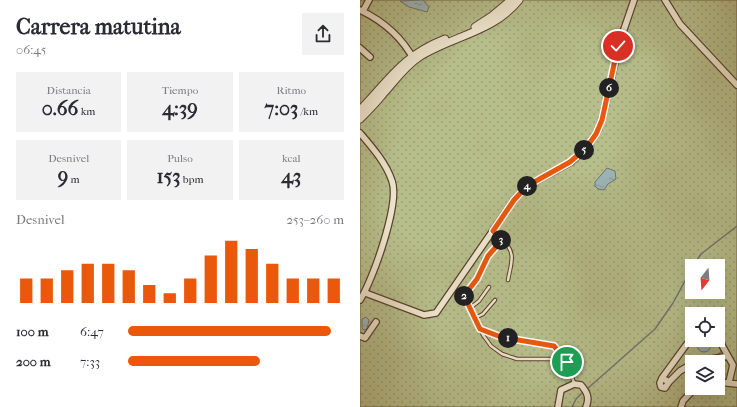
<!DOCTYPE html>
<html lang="es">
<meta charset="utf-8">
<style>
:root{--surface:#fff;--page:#f2f2f3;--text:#2b2b33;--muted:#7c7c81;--accent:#ea580c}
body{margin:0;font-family:"IM FELL French Canon",serif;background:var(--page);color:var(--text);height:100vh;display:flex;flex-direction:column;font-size:15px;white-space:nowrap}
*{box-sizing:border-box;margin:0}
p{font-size:13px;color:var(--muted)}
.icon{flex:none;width:22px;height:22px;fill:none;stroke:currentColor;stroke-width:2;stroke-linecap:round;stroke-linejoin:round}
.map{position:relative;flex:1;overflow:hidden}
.panel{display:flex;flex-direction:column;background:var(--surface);width:360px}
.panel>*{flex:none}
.needle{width:26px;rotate:197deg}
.tools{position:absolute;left:325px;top:259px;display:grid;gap:8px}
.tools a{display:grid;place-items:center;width:40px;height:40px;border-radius:0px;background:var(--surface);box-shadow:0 4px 16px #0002;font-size:20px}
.pin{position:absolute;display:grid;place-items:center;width:34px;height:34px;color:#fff;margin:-17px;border:2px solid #fff;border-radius:50%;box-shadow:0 1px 4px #0007}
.km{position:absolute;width:20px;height:20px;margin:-10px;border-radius:50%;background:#222;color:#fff;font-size:11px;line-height:20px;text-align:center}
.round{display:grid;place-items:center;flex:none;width:42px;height:42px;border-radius:0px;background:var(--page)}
.headline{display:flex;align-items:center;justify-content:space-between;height:68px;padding:0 16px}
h1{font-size:22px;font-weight:700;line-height:30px}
.figures{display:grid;grid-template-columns:repeat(3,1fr);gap:6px;height:68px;padding:4px 16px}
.figures div{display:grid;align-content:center;border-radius:0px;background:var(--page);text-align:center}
.figures b{font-size:20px;font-weight:700}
.figures small{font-size:11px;font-weight:400}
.figures p{font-size:11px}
.chart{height:112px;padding:8px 16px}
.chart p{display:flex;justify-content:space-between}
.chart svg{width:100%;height:72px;margin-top:4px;stroke:var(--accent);stroke-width:6}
ul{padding:0 16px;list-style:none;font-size:13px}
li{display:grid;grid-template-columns:64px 48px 1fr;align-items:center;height:30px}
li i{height:10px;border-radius:5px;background:var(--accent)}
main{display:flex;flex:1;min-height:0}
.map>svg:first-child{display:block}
</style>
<main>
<section class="panel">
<div class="headline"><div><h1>Carrera matutina</h1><p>06:45</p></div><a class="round"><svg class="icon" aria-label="share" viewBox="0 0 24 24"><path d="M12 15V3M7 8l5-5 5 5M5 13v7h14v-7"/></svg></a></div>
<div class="figures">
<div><p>Distancia</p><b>0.66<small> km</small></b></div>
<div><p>Tiempo</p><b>4:39</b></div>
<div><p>Ritmo</p><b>7:03<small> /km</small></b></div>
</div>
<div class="figures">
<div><p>Desnivel</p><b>9<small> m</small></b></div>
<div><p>Pulso</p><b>153<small> bpm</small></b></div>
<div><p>kcal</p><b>43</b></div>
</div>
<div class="chart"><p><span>Desnivel</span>253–260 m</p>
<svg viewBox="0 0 160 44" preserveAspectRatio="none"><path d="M5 44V29M15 44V29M25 44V24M35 44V20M45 44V20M55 44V24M65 44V33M75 44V38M85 44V29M95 44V15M105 44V6M115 44V11M125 44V20M135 44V29M145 44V29M155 44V29"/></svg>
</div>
<ul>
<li><b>100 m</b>6:47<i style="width:94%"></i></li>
<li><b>200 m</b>7:33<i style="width:61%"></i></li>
</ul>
</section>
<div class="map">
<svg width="377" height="407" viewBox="0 0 377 407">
<defs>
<pattern id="grass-dots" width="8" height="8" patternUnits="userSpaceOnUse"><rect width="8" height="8" fill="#b6be8b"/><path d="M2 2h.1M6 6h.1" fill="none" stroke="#9da276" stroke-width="1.8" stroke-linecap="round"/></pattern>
<pattern id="park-tufts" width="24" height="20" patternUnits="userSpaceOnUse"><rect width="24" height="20" fill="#b6be8b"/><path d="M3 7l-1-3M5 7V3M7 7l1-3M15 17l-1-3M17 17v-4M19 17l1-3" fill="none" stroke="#9da276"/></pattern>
<pattern id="water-ripples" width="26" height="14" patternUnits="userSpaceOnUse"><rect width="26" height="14" fill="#9cb6b9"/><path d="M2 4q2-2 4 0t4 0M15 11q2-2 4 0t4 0" fill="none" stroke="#879b9d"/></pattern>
</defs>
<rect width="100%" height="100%" fill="#e4d7b3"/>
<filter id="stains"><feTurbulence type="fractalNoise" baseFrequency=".005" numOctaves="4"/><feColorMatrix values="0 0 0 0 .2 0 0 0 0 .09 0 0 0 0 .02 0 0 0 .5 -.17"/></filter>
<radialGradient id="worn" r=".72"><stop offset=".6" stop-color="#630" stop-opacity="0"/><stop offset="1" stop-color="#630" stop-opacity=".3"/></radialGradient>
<path fill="url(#grass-dots)" stroke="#726646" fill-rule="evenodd" d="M0,0H377V407H0ZM332,266H358V292H332ZM332,314H358V340H332ZM332,362H358V388H332Z"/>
<path fill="url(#park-tufts)" stroke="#726646" d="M333,340H356L361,348V352C355,357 341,357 333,360C324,364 316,375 306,378Z"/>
<path fill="url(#water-ripples)" stroke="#70736f" d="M63,0L69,7L67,12L49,7L40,1Z
M247,168L255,171L256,179L248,184L244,190L238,189L235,186V182Z
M6,317L9,320L7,329L4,330L2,328V319Z
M337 345a7 7 0 1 1 14 0a7 7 0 1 1-14 0Z"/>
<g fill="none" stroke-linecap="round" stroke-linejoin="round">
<path stroke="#70736f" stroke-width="1.5" d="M333,266L341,254L377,226
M227,389L295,329L313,303L332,268
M212,407L216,399L224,391"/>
<g stroke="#5b412e" stroke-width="4.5">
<path id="service" d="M133,231L142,240L128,256L117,279L103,297L107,302L123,335L131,346L142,354L157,359H190L209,368
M142,240C157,252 151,263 148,280
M110,308L119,301L129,287
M115,318L123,314L135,300
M120,329L141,337L194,346L207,362L214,383"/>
</g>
<g stroke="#5b412e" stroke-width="8">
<path id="minor" d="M305,0L320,24L377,85
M0,10C23,21 42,37 54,60
M3,11L9,0
M0,48L10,57
M0,133C12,147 26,163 32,181C40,203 13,280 0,300
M5,292L8,294L64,315L76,313L154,200L167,186L211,162L226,148L236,134L242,120L259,44L274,0
M0,336L5,338L16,322
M358,338L373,365L369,382
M337,362L368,356
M302,378L309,382L305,388L301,387L300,383L302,378L332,337
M309,382L320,371L332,364
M358,382L377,384
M198,407L201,390L214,384L221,385C227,392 230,398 226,407
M321,407L323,401L335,388"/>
</g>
<g stroke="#5b412e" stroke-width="9">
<path id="tertiary" d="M115,27L132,16L151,0
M0,110C30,79 42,56 85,39
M0,119C8,111 16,103 23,94C35,81 44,67 59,57C92,36 134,32 159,0"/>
</g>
<use href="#service" stroke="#ede5ce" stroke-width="2.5"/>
<use href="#minor" stroke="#ede5ce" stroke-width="5.5"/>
<use href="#tertiary" stroke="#ede5ce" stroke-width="7"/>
</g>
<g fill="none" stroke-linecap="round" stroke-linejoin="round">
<g stroke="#fff" stroke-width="8">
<path id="route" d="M207,362L194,346L141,337L120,329L107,302L103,297L117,279L128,256L142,240L133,231L154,200L167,186L210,162L226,148L236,134L242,120L258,46"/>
</g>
<use href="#route" stroke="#ea580c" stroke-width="5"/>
</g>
<rect width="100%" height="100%" filter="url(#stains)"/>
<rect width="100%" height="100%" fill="url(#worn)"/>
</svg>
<div class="tools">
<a><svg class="needle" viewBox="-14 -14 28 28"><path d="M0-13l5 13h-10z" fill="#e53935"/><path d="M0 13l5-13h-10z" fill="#7c7c81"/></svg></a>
<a><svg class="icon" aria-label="locate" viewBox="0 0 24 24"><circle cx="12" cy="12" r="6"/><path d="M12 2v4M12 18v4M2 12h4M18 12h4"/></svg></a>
<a><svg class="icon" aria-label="layers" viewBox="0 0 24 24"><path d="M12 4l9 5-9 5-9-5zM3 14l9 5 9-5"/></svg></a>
</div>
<div class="pin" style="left:207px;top:362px;background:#1e9e55"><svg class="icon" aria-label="arrive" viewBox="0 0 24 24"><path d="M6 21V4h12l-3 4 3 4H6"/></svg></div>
<div class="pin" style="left:258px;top:46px;background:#d93025"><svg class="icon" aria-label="check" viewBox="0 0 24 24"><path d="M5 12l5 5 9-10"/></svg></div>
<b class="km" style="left:148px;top:338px">1</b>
<b class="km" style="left:104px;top:296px">2</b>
<b class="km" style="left:141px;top:240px">3</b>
<b class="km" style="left:167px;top:186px">4</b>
<b class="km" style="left:224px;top:150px">5</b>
<b class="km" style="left:249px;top:88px">6</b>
</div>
</main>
